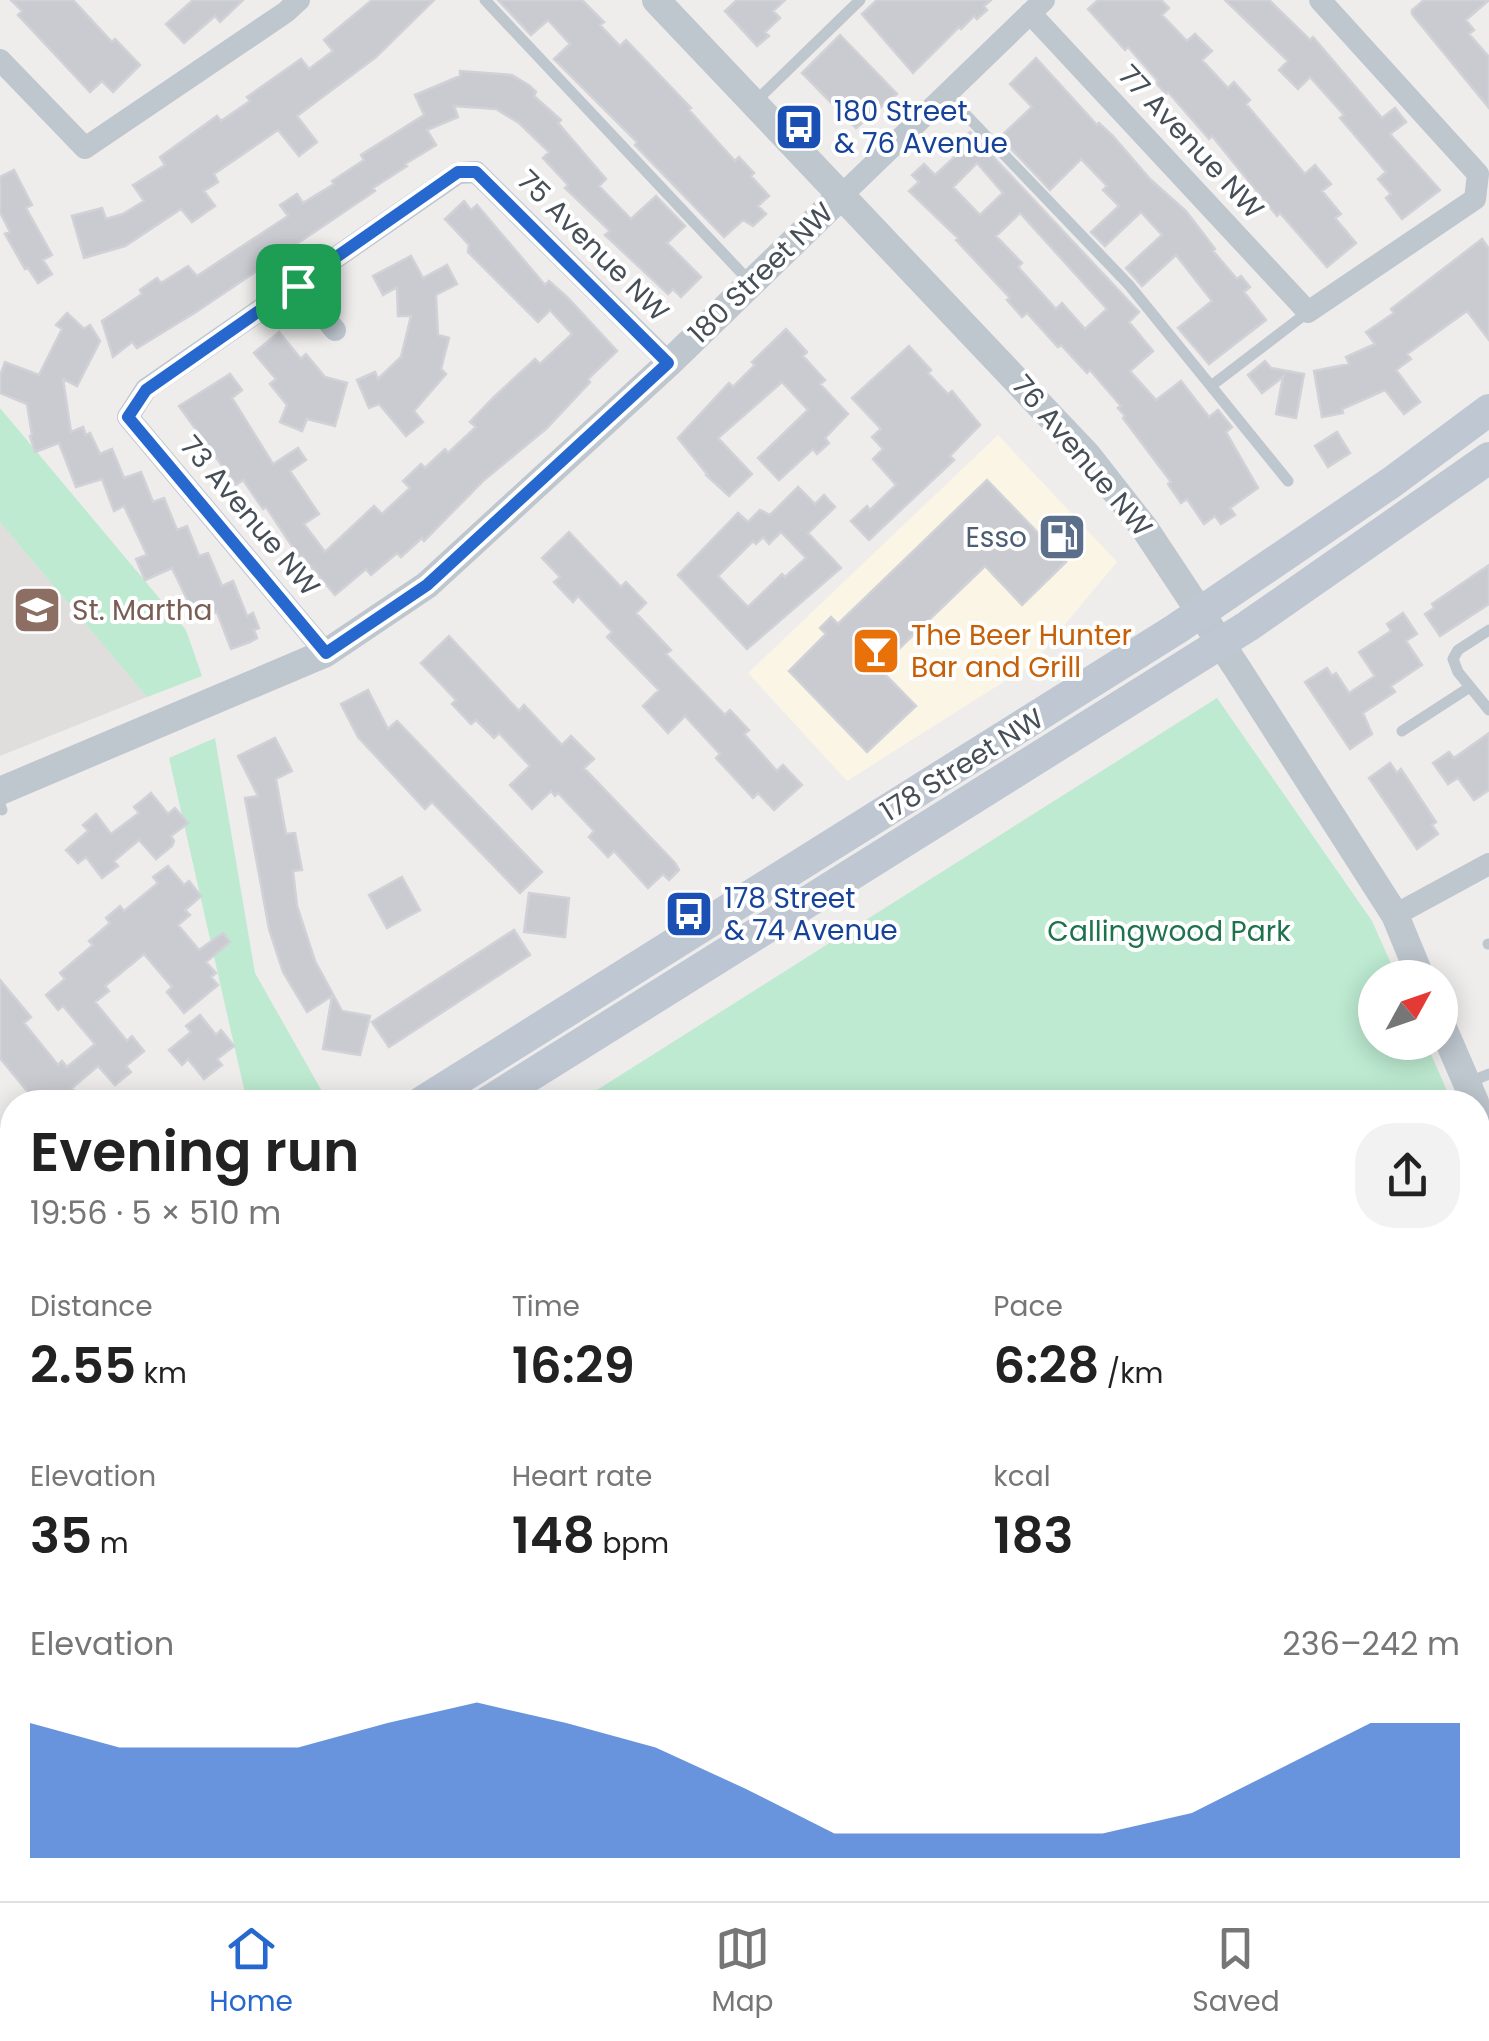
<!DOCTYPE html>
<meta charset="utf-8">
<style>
:root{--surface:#fff;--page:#f2f2f2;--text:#222;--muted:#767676;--line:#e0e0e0;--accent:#2768ce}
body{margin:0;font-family:Poppins,sans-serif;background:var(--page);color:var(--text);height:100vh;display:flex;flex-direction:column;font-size:38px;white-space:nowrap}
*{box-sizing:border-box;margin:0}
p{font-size:32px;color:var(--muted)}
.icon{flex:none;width:55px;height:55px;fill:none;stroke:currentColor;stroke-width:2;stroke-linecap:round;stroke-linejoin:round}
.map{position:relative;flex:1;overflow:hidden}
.side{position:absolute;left:0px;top:1090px;width:1490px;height:812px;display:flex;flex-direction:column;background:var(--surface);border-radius:40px 40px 0 0;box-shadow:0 5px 25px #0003}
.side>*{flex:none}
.needle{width:65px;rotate:50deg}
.buttons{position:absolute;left:1358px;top:960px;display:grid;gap:20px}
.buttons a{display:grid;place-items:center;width:100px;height:100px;border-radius:50%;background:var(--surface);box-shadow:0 5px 25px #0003;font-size:50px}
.pin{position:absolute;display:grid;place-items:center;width:85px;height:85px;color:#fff;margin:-42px;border-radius:20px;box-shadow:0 5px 15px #0006}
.round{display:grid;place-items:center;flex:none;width:105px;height:105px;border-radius:40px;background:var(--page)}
.headline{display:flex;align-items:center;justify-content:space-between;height:170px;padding:0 30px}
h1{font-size:55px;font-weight:600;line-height:75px}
.stats{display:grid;grid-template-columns:repeat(3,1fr);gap:15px;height:170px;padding:10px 30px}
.stats div{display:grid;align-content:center}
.stats b{font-size:50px;font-weight:600}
.stats small{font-size:28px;font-weight:400}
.stats p{font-size:28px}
.chart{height:280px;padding:20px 30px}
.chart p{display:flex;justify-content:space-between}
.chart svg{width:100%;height:180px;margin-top:10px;fill:var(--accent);opacity:.7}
.tabs{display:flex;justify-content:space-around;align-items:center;height:140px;border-top:2px solid var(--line);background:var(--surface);font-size:28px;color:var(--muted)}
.tabs a{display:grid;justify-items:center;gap:5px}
.tabs .on{color:var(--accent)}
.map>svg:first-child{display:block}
</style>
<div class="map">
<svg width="1489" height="1901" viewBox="0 0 1489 1901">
<rect width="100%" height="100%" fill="#efecec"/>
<path fill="#faf5e5" d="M998,435L1117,562L1032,664L847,781L748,673Z"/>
<path fill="#e0dddd" d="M0,522L147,697L0,756Z
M0,1542L12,1557V1890H133L125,1901H0Z"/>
<path fill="#bdead1" d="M0,408L186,630L202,676L147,697L0,522Z
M1217,698L1372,921L1397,977L1375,978V1042L1426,1043L1452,1102H578Z
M215,738L255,973L328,1102H247L169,758Z
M1478,1160L1489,1185V1901H125L133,1890H1478Z
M12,1485V1556L0,1542V1493Z"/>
<path fill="#cacbd1" stroke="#d1d2d7" stroke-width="2.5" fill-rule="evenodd" d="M11,0H73L112,42L115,39L140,65L113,92L102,81L90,92L18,15L22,11Z
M193,0H243L220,22L215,16L184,43L166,24Z
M372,0H434L376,57L297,116L317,142L299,156L278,130L214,174L218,182L204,191L215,206L192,222L181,209L125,246L84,258L72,216L102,208L106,219L123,214L144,201L133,185L165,165L160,157L217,116L221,121L250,101L247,97L301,59L309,69L333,51L324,40Z
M498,0H582L604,22L600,25L620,46L626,40L691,108L689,110L735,161L739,157L754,173L751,176L769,196L758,206L766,214L753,226L743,220L724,237L635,145L637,142L554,59L570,44L548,20L531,35Z
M737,0H785L773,11L780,18L765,32L769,36L757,46L725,11Z
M877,0H991L984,6L987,10L977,19L974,16L961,29L959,27L913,73L862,14Z
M1098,0H1161L1169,8L1162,15L1187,41L1195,34L1212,51L1202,60L1228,88L1234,82L1250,100L1246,104L1305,174L1315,165L1331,184L1322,191L1341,214L1335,218L1356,243L1327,267L1280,213L1277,216L1212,136L1209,139L1168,92L1166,94L1156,83L1158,81L1128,47L1125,50L1088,9Z
M1225,0H1269L1310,40L1313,37L1382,118L1395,108L1406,122L1390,134L1440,190L1402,219L1386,198L1391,194L1378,179L1386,172L1340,118L1344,115L1310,77L1298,89L1279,70L1288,61Z
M1424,0H1489L1466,20L1474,30L1469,34L1489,57V108L1412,14V10Z
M840,35L897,94L856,128L802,73Z
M1036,58L1097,125L1099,123L1113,136L1150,179L1186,211L1215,249L1213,251L1237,279L1241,276L1250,287L1244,292L1266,320L1209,364L1178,328L1212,301L1176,255L1142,286L1126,268L1162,235L1141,212L1105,246L1091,232L1119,206L1103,190L1107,186L1081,159L1050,190L1000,137L1032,107L1010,84Z
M460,71L512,75L530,86L536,92L534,96L561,120L558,123L606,179L599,186L631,219L656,196L685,226L667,243L701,277L681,297L673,289L668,294L605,235L610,231L565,188L568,185L543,158L549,152L519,123L496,109L454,106L458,117L427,130L436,145L405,164L407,166L373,188L375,191L196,312L137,348L132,342L113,357L102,321L142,294L140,290L157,278L161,283L188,266L197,276L288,216L280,205L297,194L303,203L334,184L332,181L364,160L361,155L424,115L415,95L460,76Z
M970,132L1139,312L1129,322L1153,351L1130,371L1156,400L1181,381L1209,417L1218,410L1232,427L1226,432L1258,488L1230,508L1235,515L1221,524L1215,516L1204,524L1187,499L1181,503L1168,484L1171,482L1123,418L1125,416L1118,408L1121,406L1090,370L1087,373L1061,345L1058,347L1027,313L1022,317L1007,300L1010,298L956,240L958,238L909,191L919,182L912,175L924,164L935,175L958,154L953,149ZM977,163L1003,193L980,215L953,187ZM1020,213L1107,309L1085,329L1062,303L1056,309L1018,267L1022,263L996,236Z
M14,170L32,205L26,208L52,255L43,260L52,274L38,283L28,268L25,269L5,234L10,232L0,212V177Z
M464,201L471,210L477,205L545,285L549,281L568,298L617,351L588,379L590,382L547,428L483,481L424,541L422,538L401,557L397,553L371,575L366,569L335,595L302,556L300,558L266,507L263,509L243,480L236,485L179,406L230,374L242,390L232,398L273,464L298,448L306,460L290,471L319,514L304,524L325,552L374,506L382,514L410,488L403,481L421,464L425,468L445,449L448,453L476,427L470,422L494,397L535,359L540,364L572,334L550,310L538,322L468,252L469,245L445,219Z
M1482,239L1489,249V340L1467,311L1407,354L1411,359L1396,370L1420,402L1404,414L1385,390L1342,409L1343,413L1322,417L1314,371L1349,364L1346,357L1375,344L1366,332L1394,313L1391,309Z
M411,256L423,278L447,265L457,284L436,295L438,335L449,338L441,369L446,374L414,411L423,422L406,436L379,404L369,408L357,380L375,372L378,379L401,357L411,316H398L397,287L383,295L373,276Z
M67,313L84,329L90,325L100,341L77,386L63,379L71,432L83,427L86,435L90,433L100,454L112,449L124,478L141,472L153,502L164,498L177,530L187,526L199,556L208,553L222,586L233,581L247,616L253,613L259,628L254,630L257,638L250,642L231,649L217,612L197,620L172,568L145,580L136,559L147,555L124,506L114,511L102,479L76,487L59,443L35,452L30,436L32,435L27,404L0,393V376L5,362L39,375L62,329L56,325Z
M786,329L807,352L803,356L825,380L820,384L848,414L825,438L829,443L817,454L813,449L779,480L758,458L808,410L782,382L718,438L752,474L729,496L706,475L707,474L678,438L729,383L733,387L755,365L752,362Z
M279,332L301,359L306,354L325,377L347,383L335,426L307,419L302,431L280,422L287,405L270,384L276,379L254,353Z
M909,346L931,370L928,373L948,394L952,391L980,425L950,456L954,460L869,540L851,521L867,506L870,510L896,485L873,459L883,449L872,437L881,429L852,398Z
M1265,361L1271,368L1304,374L1296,418L1276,414L1283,377L1262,393L1248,375Z
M1337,432L1350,453L1328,467L1315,446Z
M987,480L1042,537L1061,519L1081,541L1062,558L1066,562L1022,605L985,566L879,668L916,706L867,752L789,671L826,634L820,628L831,617L838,624Z
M798,487L815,504L824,495L835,507L808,533L841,568L747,649L678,575L738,513L748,522L760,510L770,515ZM781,532L806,558L785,577L782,574L748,607L718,576L753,541L756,544L763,537L769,544Z
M569,532L621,587L626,582L646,603L636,613L671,650L666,654L725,715L730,710L749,730L744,734L777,771L783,765L802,785L774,810L758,793L753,798L716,758L720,754L685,716L668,733L643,706L659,690L607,637L612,632L578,596L573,602L554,582L560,577L542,558Z
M1489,565V604L1440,636L1425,614L1434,608L1432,604Z
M1403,613L1417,634L1406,641L1422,665L1391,686L1395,692L1363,713L1372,734L1350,749L1305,682L1327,668L1332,676L1336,673L1349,693L1375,676L1359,652L1391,631L1387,624Z
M449,636L519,711L524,705L562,745L571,736L594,759L584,768L675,863L679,870L669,880L663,874L648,888L614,851L608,857L589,837L594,831L558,793L555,796L551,791L532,809L510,785L530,766L499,733L494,738L476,720L471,724L452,704L456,700L421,663Z
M368,690L388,729L397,721L542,872L520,893L432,802L425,809L358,737L341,704Z
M1489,733V790L1474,800L1458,778L1448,784L1433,763L1449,752L1454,758Z
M275,738L292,771L276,779L286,834L295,833L302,870L293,871L297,906L315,961L342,1011L370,1016L360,1055L323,1049L332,996L307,1012L283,972L269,929L245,798L258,796L238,756Z
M1390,763L1397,773L1401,769L1436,822L1432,825L1438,834L1417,849L1369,778Z
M151,793L168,814L175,808L188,823L171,836L174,841L172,846L156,859L139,840L114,861L118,866L102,878L86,857L78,863L66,850L88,831L83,825L96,814L111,834L139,813L134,807Z
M168,866L184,885L189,881L201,896L185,910L190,915L178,925L199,950L223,933L230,942L206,962L216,973L211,977L218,985L184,1013L167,992L172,987L144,954L105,986L109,991L95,1002L127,1041L132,1036L144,1051L126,1066L131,1072L115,1085L98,1066L72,1088L84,1102H36L0,1058V980L31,1017L24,1023L58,1065L62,1061L67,1067L95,1044L63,1006L58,1010L46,995L65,979L60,973L93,945L89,941L110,923L106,918L120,906L124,911L158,883L153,877Z
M402,877L420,910L387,928L369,895Z
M529,893L569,898L565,937L524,932Z
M514,930L530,955L389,1047L372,1022Z
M200,1015L216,1035L221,1030L234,1046L217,1059L222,1065L204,1079L188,1059L182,1065L169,1050L191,1032L186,1026Z"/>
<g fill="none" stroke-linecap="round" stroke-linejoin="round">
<path stroke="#bec6ce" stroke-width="11" d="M485,0L751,283
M946,94L1129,285L1288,481
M756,101L860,0
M1211,386L1308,312
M1489,630L1458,650L1453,659L1458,672L1489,710
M1402,731L1470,687
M0,805L2,810
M1488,944H1489
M1467,1083L1489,1074
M679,1890L689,1901
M761,1890L770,1901
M82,1901L91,1890
M624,1901L638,1890"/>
<path stroke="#bec6ce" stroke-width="22" d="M1030,13L1308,312L1475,199L1478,174L1320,0
M0,60L85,148L286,12L299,0
M841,196L1044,0
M298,286L335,330
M326,653L128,417L146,389L458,173L476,172L669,363
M1395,915L1489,864"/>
<path stroke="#bec6ce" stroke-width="28" d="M656,0L1087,455L1145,529L1237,668L1395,915L1421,978
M0,791L326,653L427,585L669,363L841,196
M1440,1021L1475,1102
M1478,1109L1489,1136"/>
<path stroke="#bec7d2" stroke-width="32" d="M422,1102L1176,629L1392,482L1489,410
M488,1102L1248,626L1489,458
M0,1403L12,1393
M0,1453L12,1443"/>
</g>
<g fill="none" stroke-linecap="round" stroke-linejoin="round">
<g stroke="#fff" stroke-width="20">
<path id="route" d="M458,172H476L668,363L427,585L326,653L128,417L146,390Z"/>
</g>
<use href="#route" stroke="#2768ce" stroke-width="12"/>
</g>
<defs>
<g id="bus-square" transform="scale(2.5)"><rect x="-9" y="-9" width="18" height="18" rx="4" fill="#1a4fb4" stroke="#fff"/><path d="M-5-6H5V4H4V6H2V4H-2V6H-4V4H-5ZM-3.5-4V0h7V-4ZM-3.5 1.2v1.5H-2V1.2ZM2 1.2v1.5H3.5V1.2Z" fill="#fff"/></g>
<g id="fuel-square" transform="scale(2.5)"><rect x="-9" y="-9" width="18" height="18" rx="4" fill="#5c6f8a" stroke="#fff"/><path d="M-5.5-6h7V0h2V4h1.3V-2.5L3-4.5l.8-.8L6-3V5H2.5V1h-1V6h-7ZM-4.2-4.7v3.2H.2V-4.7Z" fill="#fff"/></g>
<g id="school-square" transform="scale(2.5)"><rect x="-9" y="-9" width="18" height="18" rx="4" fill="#8d6e63" stroke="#fff"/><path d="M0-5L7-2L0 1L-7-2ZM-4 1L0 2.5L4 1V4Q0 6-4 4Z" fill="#fff"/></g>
<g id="bar-square" transform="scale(2.5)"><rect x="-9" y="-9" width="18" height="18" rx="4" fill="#e8710a" stroke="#fff"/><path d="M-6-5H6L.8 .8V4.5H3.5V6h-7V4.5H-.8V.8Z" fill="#fff"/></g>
</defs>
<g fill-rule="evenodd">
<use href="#bus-square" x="799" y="127"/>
<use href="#fuel-square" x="1062" y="537"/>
<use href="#school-square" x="37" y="610"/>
<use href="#bar-square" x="876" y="651"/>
<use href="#bus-square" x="689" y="914"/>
</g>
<g text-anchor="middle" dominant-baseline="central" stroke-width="8" stroke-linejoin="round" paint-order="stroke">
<g font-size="28" fill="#164399" stroke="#fff" text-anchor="start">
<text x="834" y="111">180 Street<tspan x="834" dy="32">&amp; 76 Avenue</tspan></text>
<text x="724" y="898">178 Street<tspan x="724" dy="32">&amp; 74 Avenue</tspan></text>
</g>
<g font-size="28" fill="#464f58" stroke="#fff">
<text transform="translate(1191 142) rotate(47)">77 Avenue NW</text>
<text transform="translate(593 246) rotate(45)">75 Avenue NW</text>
<text transform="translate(761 273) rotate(-44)">180 Street NW</text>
<text transform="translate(1082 456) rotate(50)">76 Avenue NW</text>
<text transform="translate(250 516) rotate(50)">73 Avenue NW</text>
<text transform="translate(962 765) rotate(-32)">178 Street NW</text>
</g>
<g font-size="28" fill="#4e5e75" stroke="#fff" text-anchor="end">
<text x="1027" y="537">Esso</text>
</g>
<g font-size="28" fill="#785e54" stroke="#fff" text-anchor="start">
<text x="72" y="610">St. Martha</text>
</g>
<g font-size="28" fill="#c56008" stroke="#fff" text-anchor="start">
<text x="911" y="635">The Beer Hunter<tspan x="911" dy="32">Bar and Grill</tspan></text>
</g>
<g font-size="28" fill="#1e724c" stroke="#fff">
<text x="1169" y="931">Callingwood Park</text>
</g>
</g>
</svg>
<div class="buttons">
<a><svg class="needle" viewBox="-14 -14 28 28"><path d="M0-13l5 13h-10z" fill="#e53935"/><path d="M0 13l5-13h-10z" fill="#767676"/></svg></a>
</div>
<div class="pin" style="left:298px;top:286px;background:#1e9e55"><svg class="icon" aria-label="arrive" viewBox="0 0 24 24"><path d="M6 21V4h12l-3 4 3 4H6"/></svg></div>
<section class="side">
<div class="headline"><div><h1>Evening run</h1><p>19:56 · 5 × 510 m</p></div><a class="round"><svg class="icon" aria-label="share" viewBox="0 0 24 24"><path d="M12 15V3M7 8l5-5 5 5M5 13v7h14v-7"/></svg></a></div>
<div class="stats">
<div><p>Distance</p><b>2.55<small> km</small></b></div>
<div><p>Time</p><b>16:29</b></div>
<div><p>Pace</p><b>6:28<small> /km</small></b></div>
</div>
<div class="stats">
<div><p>Elevation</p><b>35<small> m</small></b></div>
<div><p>Heart rate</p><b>148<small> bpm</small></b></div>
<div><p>kcal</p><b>183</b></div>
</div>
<div class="chart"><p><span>Elevation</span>236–242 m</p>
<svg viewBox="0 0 160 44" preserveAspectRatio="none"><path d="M0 44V11L10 17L20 17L30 17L40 11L50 6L60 11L70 17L80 27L90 38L100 38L110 38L120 38L130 33L140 22L150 11L160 11V44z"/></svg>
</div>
</section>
</div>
<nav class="tabs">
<a class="on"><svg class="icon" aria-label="home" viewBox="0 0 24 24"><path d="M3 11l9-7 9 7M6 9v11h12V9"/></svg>Home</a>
<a><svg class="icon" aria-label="map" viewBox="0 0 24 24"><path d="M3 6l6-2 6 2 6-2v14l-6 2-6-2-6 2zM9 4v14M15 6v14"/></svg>Map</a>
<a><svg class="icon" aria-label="saved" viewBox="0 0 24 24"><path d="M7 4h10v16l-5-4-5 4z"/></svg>Saved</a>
</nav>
